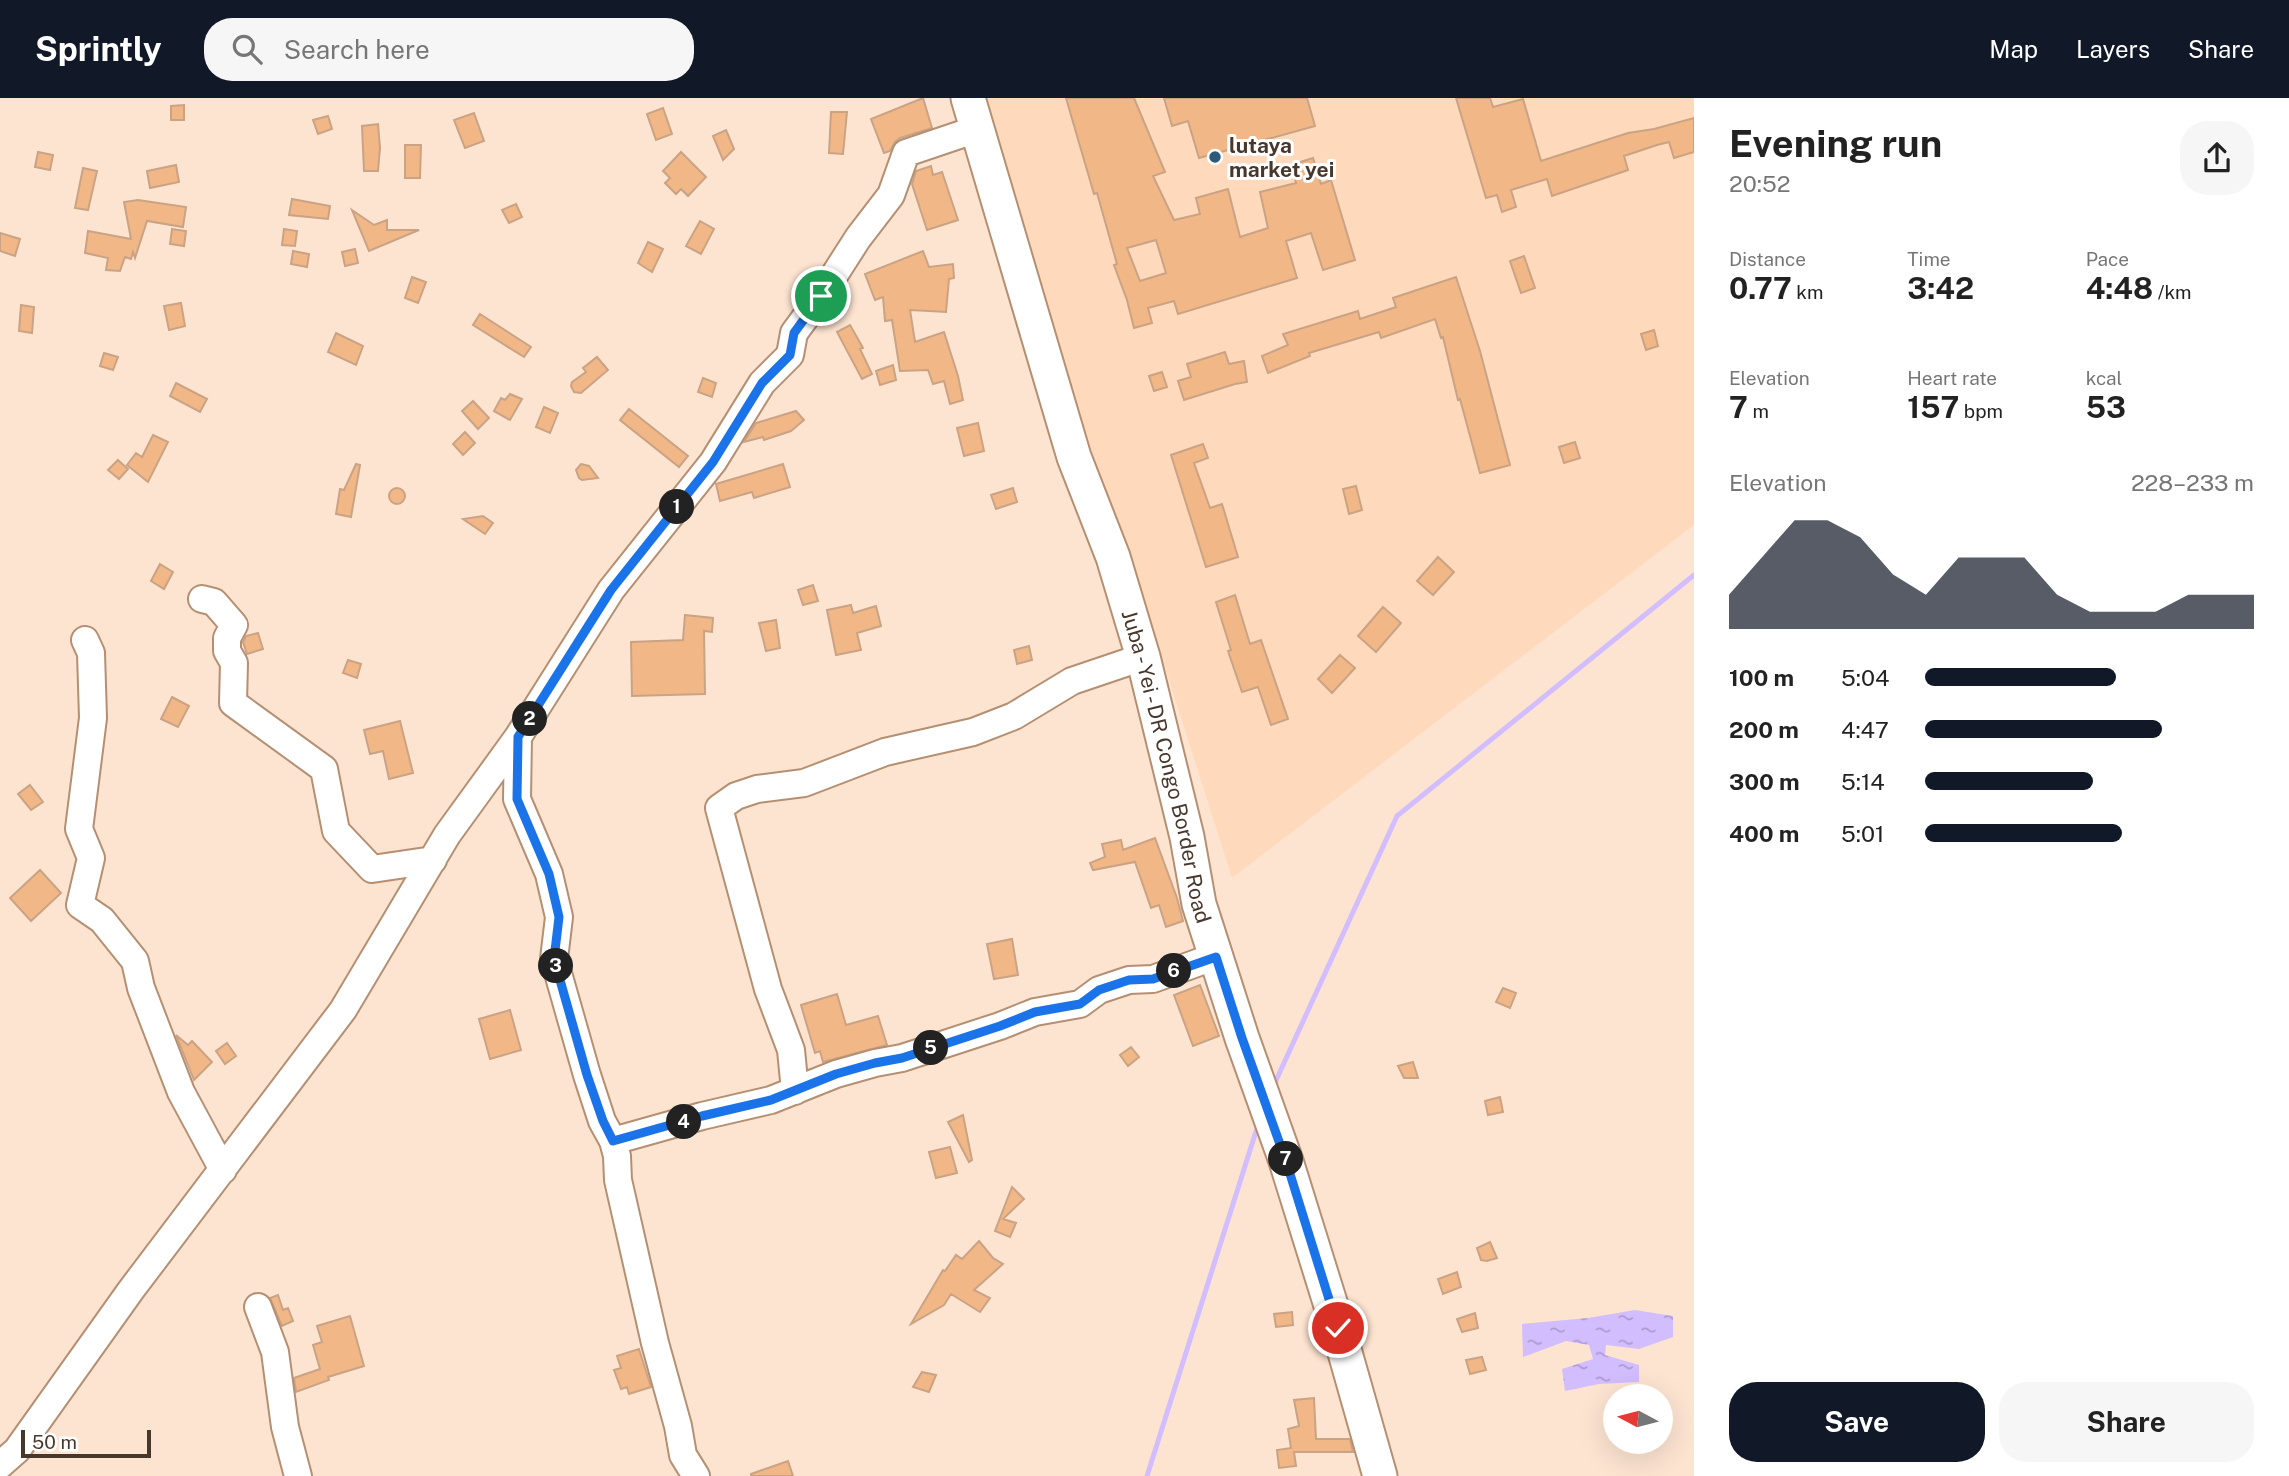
<!DOCTYPE html>
<meta charset="utf-8">
<style>
:root{--surface:#fff;--page:#f6f6f6;--text:#222;--muted:#767676;--accent:#111827}
body{margin:0;font-family:"Public Sans",sans-serif;background:var(--page);color:var(--text);height:100vh;display:flex;flex-direction:column;font-size:26px;white-space:nowrap}
*{box-sizing:border-box;margin:0}
p{font-size:23px;color:var(--muted)}
.icon{flex:none;width:38px;height:38px;fill:none;stroke:currentColor;stroke-width:2;stroke-linecap:round;stroke-linejoin:round}
.map{position:relative;flex:1;overflow:hidden}
.sheet{display:flex;flex-direction:column;background:var(--surface);width:595px}
.sheet>*{flex:none}
.needle{width:46px;rotate:277deg}
.tools{position:absolute;left:1603px;top:1286px;display:grid;gap:14px}
.tools a{display:grid;place-items:center;width:70px;height:70px;border-radius:50%;background:var(--surface);box-shadow:0 7px 28px #0002;font-size:35px}
.scale{position:absolute;left:21px;bottom:18px;width:130px;box-sizing:border-box;padding-left:7px;border:4px solid #48382c;border-top:0;font-size:19px;line-height:24px;white-space:nowrap;color:#48382c;-webkit-text-stroke:5px #fff;paint-order:stroke}
.pin{position:absolute;display:grid;place-items:center;width:60px;height:60px;color:#fff;margin:-30px;border:4px solid #fff;border-radius:50%;box-shadow:0 2px 7px #0007}
.km{position:absolute;width:35px;height:35px;margin:-18px;border-radius:50%;background:#222;color:#fff;font-size:19px;line-height:35px;text-align:center}
.round{display:grid;place-items:center;flex:none;width:74px;height:74px;border-radius:28px;background:var(--page)}
.overview{display:flex;align-items:center;justify-content:space-between;height:119px;padding:0 35px}
h1{font-size:38px;font-weight:700;line-height:52px}
.metrics{display:grid;grid-template-columns:repeat(3,1fr);gap:10px;height:119px;padding:7px 35px}
.metrics div{display:grid;align-content:center}
.metrics b{font-size:30px;font-weight:700}
.metrics small{font-size:19px;font-weight:400}
.metrics p{font-size:19px}
.chart{height:196px;padding:14px 35px}
.chart p{display:flex;justify-content:space-between}
.chart svg{width:100%;height:126px;margin-top:7px;fill:var(--accent);opacity:.7}
.action{display:flex;gap:14px;margin-top:auto;padding:14px 35px}
.action a{flex:1;height:80px;border-radius:28px;background:var(--accent);color:#fff;font-size:28px;font-weight:700;line-height:80px;text-align:center}
.action a+a{background:var(--page);color:var(--text)}
ul{padding:0 35px;list-style:none;font-size:23px}
li{display:grid;grid-template-columns:112px 84px 1fr;align-items:center;height:52px}
li i{height:18px;border-radius:9px;background:var(--accent)}
header{display:flex;align-items:center;gap:42px;box-sizing:border-box;height:98px;padding:0 35px;background:var(--accent);color:#fff}
header strong{font-size:33px}
nav{display:flex;gap:38px;margin-inline-start:auto;font-size:24px}
.search{width:490px;height:63px;background:var(--page);display:flex;align-items:center;gap:18px;box-sizing:border-box;padding:0 24px;border-radius:28px;color:var(--muted);font-size:26px}
main{display:flex;flex:1;min-height:0}
.map>svg:first-child{display:block}
</style>
<header>
<strong>Sprintly</strong>
<div class="search"><svg class="icon" aria-label="search" viewBox="0 0 24 24"><circle cx="10" cy="10" r="6"/><path d="M15 15l6 6"/></svg>Search here</div>
<nav><a>Map</a><a>Layers</a><a>Share</a></nav>
</header>
<main>
<div class="map">
<svg width="1694" height="1378" viewBox="0 0 1694 1378">
<defs>
<pattern id="water-ripples" width="26" height="14" patternUnits="userSpaceOnUse" patternTransform="scale(1.75)"><rect width="26" height="14" fill="#d2bdff"/><path d="M2 4q2-2 4 0t4 0M15 11q2-2 4 0t4 0" fill="none" stroke="#ac9bcf"/></pattern>
</defs>
<rect width="100%" height="100%" fill="#fde4d1"/>
<path fill="#ffd9bc" d="M986,0H1694V427L1232,780L1165,569L1103,389L1021,130Z"/>
<path fill="url(#water-ripples)" d="M1635,1212L1673,1218V1239L1639,1251L1606,1247L1605,1257L1639,1267V1284L1599,1286L1565,1293L1562,1271L1593,1261L1589,1247L1566,1243L1523,1259L1522,1226L1588,1220Z"/>
<g fill="none" stroke-linecap="round" stroke-linejoin="round">
<path stroke="#d2bdff" stroke-width="5" d="M1273,989L1397,718L1694,477
M1147,1378L1258,1027"/>
</g>
<path fill="#f2b787" stroke="#caa385" stroke-width="2" fill-rule="evenodd" d="M923,0L932,30L900,40L895,44L890,53L884,55L871,21Z
M1066,0H1134L1165,74L1153,78L1174,122L1200,116L1196,100L1228,91L1240,139L1268,130L1260,94L1296,85L1291,67L1313,60L1321,86L1331,82L1355,162L1323,172L1311,135L1286,143L1297,180L1178,216L1174,203L1148,210L1152,225L1134,230L1127,202L1114,167L1117,166L1097,95L1094,96ZM1156,142L1166,175L1140,183L1127,150Z
M1164,0H1307L1315,28L1199,60L1188,23L1172,28Z
M1456,0H1490L1493,9L1523,1L1541,63L1628,35L1654,31L1694,20V54L1674,60L1669,44L1657,47L1624,58L1628,72L1552,98L1547,81L1511,92L1516,109L1502,114L1497,97L1486,100Z
M184,7V22H171V8Z
M663,10L672,36L656,42L647,16Z
M831,14H847L843,56L829,55Z
M474,15L484,43L465,50L454,22Z
M328,18L332,31L318,36L313,22Z
M378,26L380,50L378,73H364L362,28Z
M726,32L734,51L723,62L713,38Z
M405,47H421L420,80H405Z
M38,54L53,57L50,72L35,69Z
M681,54L706,79L688,98L681,91L676,96L665,85L670,80L663,73Z
M176,67L179,84L150,90L147,73Z
M931,68L933,77L942,74L958,122L927,132L912,86L916,73Z
M83,70L97,73L88,112L75,110Z
M292,101L330,108L328,121L289,117Z
M138,102L186,109L183,129L147,123L135,160L133,154L131,161L125,159L120,173L106,172L108,160L85,155L88,133L131,141L124,104Z
M516,106L522,119L509,125L502,112Z
M352,112L374,127L387,122V132H419L369,153Z
M700,123L714,131L701,156L686,148Z
M172,131L186,133L184,148L170,146Z
M284,131L297,133L295,148L282,147Z
M0,135L20,141L15,158L0,153Z
M648,144L663,151L652,174L638,165Z
M355,151L358,165L345,168L342,154Z
M293,153L309,156L307,169L291,166Z
M923,153L929,169L953,166L954,180L949,181L946,214L910,212L915,244L944,234L958,278L963,302L950,306L944,283L933,286L928,272L900,273L892,222L885,223L883,199L875,202L865,176Z
M1524,158L1535,190L1521,195L1510,163Z
M412,179L426,184L418,205L405,200Z
M1456,179L1480,253L1510,367L1480,375L1460,301L1458,302L1443,239L1441,240L1435,221L1381,240L1379,234L1309,255L1310,258L1268,275L1262,258L1288,247L1283,236L1358,213L1360,221L1396,209L1393,200Z
M181,205L185,228L169,232L164,208Z
M21,207L34,209L32,235L19,233Z
M480,216L531,249L524,259L473,227Z
M850,227L863,250L860,251L872,276L862,281L837,234Z
M1654,232L1658,248L1646,252L1641,236Z
M336,235L363,248L356,267L328,254Z
M1225,254L1229,266L1244,263L1247,284L1235,286L1184,302L1178,283L1191,279L1187,266Z
M104,255L118,259L113,272L100,268Z
M597,259L608,272L581,295L574,294L571,288L572,284L586,274L583,270Z
M893,267L896,282L880,287L876,273Z
M1162,274L1167,289L1154,293L1149,278Z
M703,280L716,285L712,299L698,294Z
M176,285L207,301L200,314L170,298Z
M510,296L522,301L510,322L494,313L501,300L505,302Z
M473,303L489,320L478,331L462,313Z
M544,309L558,315L550,335L536,329Z
M629,311L688,358L679,369L620,322Z
M796,313L804,322L791,333L764,342L763,339L744,344L756,325Z
M978,325L984,353L964,358L957,330Z
M465,334L475,345L463,357L453,346Z
M153,337L168,344L148,384L127,367L136,355L142,359Z
M1575,344L1580,360L1564,365L1559,349Z
M1203,346L1208,360L1194,365L1210,410L1222,406L1238,459L1206,469L1171,357Z
M118,362L128,371L119,381L108,372Z
M356,366L360,367L351,419L336,416L340,391L344,392Z
M581,366L589,368L598,380L582,382L579,380L576,372Z
M783,366L790,389L754,400L752,394L720,403L716,386Z
M1356,388L1362,412L1349,416L1343,391Z
M1013,390L1017,404L996,411L991,397Z
M389 398a8 8 0 1 1 16 0a8 8 0 1 1-16 0Z
M483,418L493,425L485,436L463,421Z
M1438,459L1454,474L1433,497L1417,483Z
M160,466L173,474L164,491L151,483Z
M813,487L818,503L803,507L798,492Z
M1235,497L1250,546L1261,542L1288,621L1271,627L1258,589L1242,594L1228,553L1231,552L1216,504Z
M851,507L853,515L876,508L881,528L857,535L861,552L836,557L827,512Z
M1383,509L1401,525L1376,554L1358,538Z
M685,517L713,520L712,534L704,533L705,596L632,598L631,544L683,542Z
M776,522L780,550L766,553L759,525Z
M258,535L263,551L247,556L243,544L246,538Z
M1029,548L1032,562L1017,566L1014,552Z
M1340,557L1355,570L1332,595L1318,581Z
M348,562L361,566L357,580L343,575Z
M172,599L189,608L178,629L161,621Z
M400,623L413,675L389,681L383,653L370,656L364,632Z
M30,687L43,704L31,712L18,696Z
M1155,740L1177,800L1183,823L1166,829L1159,807L1151,810L1135,764L1093,772L1090,765L1105,759L1102,746L1121,742L1123,752Z
M40,772L61,795L31,823L10,800Z
M1012,841L1018,877L994,881L987,846Z
M1200,887L1219,938L1193,948L1174,897Z
M1503,890L1516,895L1510,910L1496,904Z
M837,896L846,927L878,918L887,947L823,964L820,953L815,955L801,907Z
M510,912L521,952L490,961L479,921Z
M176,937L188,947L192,943L212,964L194,982Z
M227,945L236,958L225,966L216,953Z
M1131,949L1139,959L1128,968L1120,957Z
M1413,964L1418,980H1404L1398,968Z
M1500,999L1503,1014L1488,1017L1485,1003Z
M963,1017L972,1062L969,1064L948,1024Z
M950,1049L957,1075L936,1080L929,1054Z
M1012,1089L1024,1101L1003,1121L1016,1125L1010,1139L995,1133Z
M979,1143L993,1160L1003,1166L974,1192L990,1200L980,1214L951,1196L944,1207L911,1226L943,1172L945,1173L956,1157L962,1161Z
M1490,1144L1497,1160L1487,1163L1481,1162L1477,1150Z
M1457,1174L1461,1189L1443,1196L1438,1181Z
M278,1197L283,1212L288,1210L293,1223L282,1228L270,1200Z
M1292,1214L1293,1227L1276,1229L1274,1216Z
M1475,1215L1478,1230L1462,1234L1457,1221Z
M350,1218L364,1268L328,1279L329,1282L296,1294L294,1280L320,1271L313,1247L322,1244L317,1228Z
M639,1251L651,1289L629,1296L627,1289L621,1291L614,1272L621,1270L617,1258Z
M1482,1259L1486,1272L1470,1276L1466,1262Z
M922,1274L936,1277L929,1294L913,1289Z
M1314,1300L1316,1341H1350L1353,1354H1294L1296,1368L1279,1370L1277,1352L1291,1350L1288,1331L1299,1328L1294,1302Z
M788,1363L793,1378H751V1376Z"/>
<g fill="none" stroke-linecap="round" stroke-linejoin="round">
<g stroke="#b58f72" stroke-width="30">
<path id="minor" d="M202,501L214,504L234,527L227,540V553L234,565L233,605L324,671L336,733L372,771L433,762
M85,542L91,555L93,620L79,731L91,760L80,807L102,822L135,863L141,890L181,994L223,1072
M518,639L517,701L549,776L559,819L554,861L587,977L602,1023L613,1043L617,1058L618,1082L655,1245L678,1328L683,1357L696,1378
M795,993L791,952L768,891L719,710L736,698L757,691L804,685L885,654L973,634L1014,618L1072,583L1143,559
M613,1043L702,1018L771,1002L836,976L875,965L902,960L1000,928L1035,914L1080,906L1099,892L1129,882L1153,881L1216,858
M258,1209L275,1254L285,1329L298,1378
M0,1367L17,1352L131,1192L343,912L447,737L518,639L611,492L713,364L762,285L790,257L794,235L819,201L858,140L891,97L906,55L977,31"/>
</g>
<g stroke="#b58f72" stroke-width="37">
<g id="major">
<path id="s1" d="M968,0L1074,359L1113,459L1143,559L1187,739L1199,806L1242,940L1286,1063L1338,1230L1380,1378"/>
</g>
</g>
<use href="#minor" stroke="#fff" stroke-width="26"/>
<use href="#major" stroke="#fff" stroke-width="33"/>
</g>
<g fill="none" stroke-linecap="round" stroke-linejoin="round">
<g stroke="#fff" stroke-width="14">
<path id="route" d="M821,198L794,235L790,257L762,285L713,364L611,492L518,639L517,701L549,776L559,819L554,861L587,977L603,1023L613,1043L702,1018L771,1002L836,976L875,965L902,960L1000,928L1035,914L1080,906L1099,892L1129,882L1153,881L1216,859L1242,940L1286,1063L1338,1230"/>
</g>
<use href="#route" stroke="#1a73e8" stroke-width="9"/>
</g>
<circle fill="#2c5c7a" stroke="#fff" stroke-width="2.5" cx="1215" cy="59" r="7"/>
<g text-anchor="middle" dominant-baseline="central" stroke-width="6" stroke-linejoin="round" paint-order="stroke">
<g font-size="21" font-weight="bold" fill="#48382c" stroke="#fff" text-anchor="start">
<text x="1229" y="47">lutaya<tspan x="1229" dy="24">market yei</tspan></text>
</g>
<g font-size="21" fill="#48382c" stroke="#fff">
<text stroke="none"><textPath href="#s1" startOffset="698">Juba - Yei - DR Congo Border Road</textPath></text>
</g>
</g>
</svg>
<div class="tools">
<a><svg class="needle" viewBox="-14 -14 28 28"><path d="M0-13l5 13h-10z" fill="#e53935"/><path d="M0 13l5-13h-10z" fill="#767676"/></svg></a>
</div>
<div class="scale">50 m</div>
<div class="pin" style="left:821px;top:198px;background:#1e9e55"><svg class="icon" aria-label="arrive" viewBox="0 0 24 24"><path d="M6 21V4h12l-3 4 3 4H6"/></svg></div>
<div class="pin" style="left:1338px;top:1230px;background:#d93025"><svg class="icon" aria-label="check" viewBox="0 0 24 24"><path d="M5 12l5 5 9-10"/></svg></div>
<b class="km" style="left:677px;top:409px">1</b>
<b class="km" style="left:530px;top:621px">2</b>
<b class="km" style="left:556px;top:868px">3</b>
<b class="km" style="left:684px;top:1024px">4</b>
<b class="km" style="left:931px;top:950px">5</b>
<b class="km" style="left:1174px;top:873px">6</b>
<b class="km" style="left:1286px;top:1061px">7</b>
</div>
<section class="sheet">
<div class="overview"><div><h1>Evening run</h1><p>20:52</p></div><a class="round"><svg class="icon" aria-label="share" viewBox="0 0 24 24"><path d="M12 15V3M7 8l5-5 5 5M5 13v7h14v-7"/></svg></a></div>
<div class="metrics">
<div><p>Distance</p><b>0.77<small> km</small></b></div>
<div><p>Time</p><b>3:42</b></div>
<div><p>Pace</p><b>4:48<small> /km</small></b></div>
</div>
<div class="metrics">
<div><p>Elevation</p><b>7<small> m</small></b></div>
<div><p>Heart rate</p><b>157<small> bpm</small></b></div>
<div><p>kcal</p><b>53</b></div>
</div>
<div class="chart"><p><span>Elevation</span>228–233 m</p>
<svg viewBox="0 0 160 44" preserveAspectRatio="none"><path d="M0 44V32L10 19L20 6L30 6L40 12L50 25L60 32L70 19L80 19L90 19L100 32L110 38L120 38L130 38L140 32L150 32L160 32V44z"/></svg>
</div>
<ul>
<li><b>100 m</b>5:04<i style="width:58%"></i></li>
<li><b>200 m</b>4:47<i style="width:72%"></i></li>
<li><b>300 m</b>5:14<i style="width:51%"></i></li>
<li><b>400 m</b>5:01<i style="width:60%"></i></li>
</ul>
<div class="action"><a>Save</a><a>Share</a></div>
</section>
</main>
